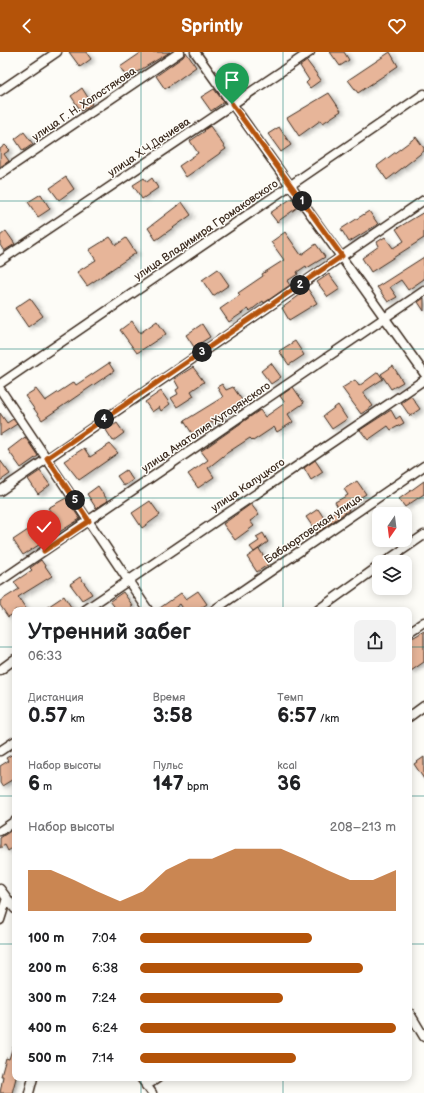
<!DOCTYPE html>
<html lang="ru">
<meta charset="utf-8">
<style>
:root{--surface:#fff;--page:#f2f2f2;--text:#202124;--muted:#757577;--accent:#b45309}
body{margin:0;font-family:"Balsamiq Sans",sans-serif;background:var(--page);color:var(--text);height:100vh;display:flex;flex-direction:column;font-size:15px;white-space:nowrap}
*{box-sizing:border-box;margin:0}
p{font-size:13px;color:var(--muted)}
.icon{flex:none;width:22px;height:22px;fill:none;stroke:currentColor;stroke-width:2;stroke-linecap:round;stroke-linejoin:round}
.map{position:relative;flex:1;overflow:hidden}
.panel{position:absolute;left:12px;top:555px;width:400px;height:474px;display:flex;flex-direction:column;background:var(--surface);border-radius:8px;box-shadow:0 2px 10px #0003}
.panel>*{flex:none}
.needle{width:26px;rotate:194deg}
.tools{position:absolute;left:372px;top:455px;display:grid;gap:8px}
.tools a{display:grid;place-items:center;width:40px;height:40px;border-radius:8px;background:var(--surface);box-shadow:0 2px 10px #0003;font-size:20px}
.pin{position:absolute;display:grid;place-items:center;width:34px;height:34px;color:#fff;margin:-41px -17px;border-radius:50% 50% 50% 0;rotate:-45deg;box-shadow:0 0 4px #0007}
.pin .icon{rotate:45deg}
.km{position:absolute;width:20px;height:20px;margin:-10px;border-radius:50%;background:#222;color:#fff;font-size:11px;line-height:20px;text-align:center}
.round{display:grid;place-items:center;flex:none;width:42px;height:42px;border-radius:8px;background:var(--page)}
.head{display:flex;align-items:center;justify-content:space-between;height:68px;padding:0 16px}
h1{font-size:22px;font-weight:800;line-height:30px}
.figures{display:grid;grid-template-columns:repeat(3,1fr);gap:6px;height:68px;padding:4px 16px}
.figures div{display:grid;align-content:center}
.figures b{font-size:20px;font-weight:800}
.figures small{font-size:11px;font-weight:400}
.figures p{font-size:11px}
.chart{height:112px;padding:8px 16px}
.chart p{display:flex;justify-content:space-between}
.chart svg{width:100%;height:72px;margin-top:4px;fill:var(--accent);opacity:.7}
ul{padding:0 16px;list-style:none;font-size:13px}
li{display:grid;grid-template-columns:64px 48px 1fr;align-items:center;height:30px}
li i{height:10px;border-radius:5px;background:var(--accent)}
header{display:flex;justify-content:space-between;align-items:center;height:52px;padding:0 16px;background:var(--accent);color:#fff;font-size:18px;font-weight:800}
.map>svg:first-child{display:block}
</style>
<header><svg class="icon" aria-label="back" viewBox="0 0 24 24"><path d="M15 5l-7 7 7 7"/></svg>Sprintly<svg class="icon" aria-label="heart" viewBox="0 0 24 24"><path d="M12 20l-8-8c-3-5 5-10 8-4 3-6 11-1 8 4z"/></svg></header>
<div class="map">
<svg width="424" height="1041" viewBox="0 0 424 1041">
<defs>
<filter id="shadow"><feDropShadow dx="3.5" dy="2" stdDeviation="2" flood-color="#0004"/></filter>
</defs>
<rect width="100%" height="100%" fill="#fdfcf7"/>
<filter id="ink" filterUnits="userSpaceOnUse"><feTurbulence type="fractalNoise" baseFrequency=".025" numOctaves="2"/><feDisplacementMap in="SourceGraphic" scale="8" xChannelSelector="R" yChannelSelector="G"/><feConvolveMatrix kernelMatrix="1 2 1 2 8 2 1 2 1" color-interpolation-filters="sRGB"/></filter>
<g filter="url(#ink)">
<path fill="#e7b599" stroke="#3b2a1e" filter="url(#shadow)" d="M69,0H86L91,7L80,15Z
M142,0H170L127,26L120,15Z
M186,0L196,15L165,37L156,24L183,5Z
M330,0H344L349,8L340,14Z
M390,0L398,14L358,41L348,28Z
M307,9L321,28L310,36L306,31L309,28L300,14Z
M82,36L92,52L81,59L71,44Z
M214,37L224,50L211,59L201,45Z
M329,41L341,59L323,71L321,68L299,84L287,66Z
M210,74L226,97L186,125L179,114L198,101L190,89L205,79L204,78Z
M279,75L291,93L281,100L268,82Z
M24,80L33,92L23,99L15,87Z
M416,85L424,96V99L387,128L377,114Z
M5,93L10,98L4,102L9,109L0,115V97Z
M66,125L74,137L59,148L50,136Z
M144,126L147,130L152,126L158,136L142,147L133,133Z
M41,142L50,157L38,165L28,150Z
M292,146L298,155L277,170L270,161Z
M182,150L191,163L156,188L148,176Z
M369,159L378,172L349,190L341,177Z
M424,160V186L371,220L362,206L379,194L377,190L385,185L393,196L404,189L396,177Z
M6,179L15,192L4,199L0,193V184Z
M285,180L301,203L316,192L325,205L307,216L306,214L297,220L298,222L287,229L290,233L270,247L264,251L263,249L250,259L248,257L229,270L220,257L240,243L238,241L263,224L262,222L284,208L271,190Z
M110,185L116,193L126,186L136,201L87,234L77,220L96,208L89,198Z
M424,205V227L408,238L401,228L390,235L397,245L388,250L377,235Z
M218,217L229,233L213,244L202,228Z
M329,222L340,237L328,245L317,230Z
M308,237L317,251L289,268L282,256Z
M30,246L43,264L28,275L15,256Z
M424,246V259L418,250Z
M132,269L140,281L157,269L166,282L137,301L120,278Z
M202,272L210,285L194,295L186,283Z
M295,289L304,303L289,313L279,299Z
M109,311L114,319L42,368L25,344L36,337L45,349L74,330L76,333Z
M271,311L281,325L271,332L261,319Z
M393,314L403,330L391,337L381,322Z
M193,315L204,330L191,339L194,344L177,355L171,346L178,342L176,338L179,336L174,327Z
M378,320L383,327L363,340L373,354L361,362L342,336L355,328L359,334Z
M222,332L226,338L233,335L244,351L224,363L225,365L214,373L212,370L193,383L184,369L223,345L217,335Z
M293,335L304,351L288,362L293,370L277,380L274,375L253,389L250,386L227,401L208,416L214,425L198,436L188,422L208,408L201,399L260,358L265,365L285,351L280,344Z
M161,339L170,352L161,359L159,355L152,360L145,350Z
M411,344L420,357L410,364L401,351Z
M338,353L347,367L332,377L323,364Z
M391,358L396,367L400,364L404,371L391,378L388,374L368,388L360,378Z
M0,361L7,371L13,367L17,372L0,383Z
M117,371L124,381L113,389L106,378Z
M25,385L38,404L21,416L8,398Z
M110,392L118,401L79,428L64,409L84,396L90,405Z
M0,408L10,422L0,429Z
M315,408L323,420L311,428L304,416Z
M126,418L133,428L124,434L117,424Z
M40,419L50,433L38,442L28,427Z
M357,429L366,442L347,454L349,458L317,481L306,465L318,457L324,466L339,457L335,450L348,443L344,437Z
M424,429V442L405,455L399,447Z
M98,434L108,449L96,456L87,442Z
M66,446L80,467L23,503L13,488L52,462L48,456Z
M150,449L160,463L142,476L132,461Z
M251,452L259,463L250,469L254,474L235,488L223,472Z
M263,481L268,490L254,500L250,495L259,489L256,485Z
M259,497L269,512L257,520L247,505Z
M41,508L52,524L18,545L27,558H15V561L8,565L0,553V549L19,537L14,530L32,518L30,516Z
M80,525L92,542L82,548L70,532Z
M198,539L207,552L198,558H184L180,552L172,558H157L181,541L186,547Z
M123,540L133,554L127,558H117L110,549Z
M64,544L73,558H43Z
M424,579V610L411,619L409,615V588Z
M13,702L15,706V726L2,734L0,731V714L8,709L6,706Z
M424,705V727L414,712Z
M15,776V794L8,799L5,793L0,796V786Z
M13,994H15L16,1026L12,1041H0L3,1024H1L6,1006L9,1007Z"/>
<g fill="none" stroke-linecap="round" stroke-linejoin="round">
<g stroke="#3b2a1e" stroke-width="11">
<path id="minor" d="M195,0L424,321
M0,39L57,0
M0,122L180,0
M0,209L310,0
M0,332L424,42
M0,337L148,558
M0,439L424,148
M385,510L424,483
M0,529L424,239
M85,558L424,328
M214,558L424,414
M318,558L379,514
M409,580L424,570
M0,618L15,607
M409,665L424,654
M0,699L15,689
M0,779L15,769
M0,837L15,857
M0,868L7,846
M409,960L424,985
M141,1026L152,1041
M146,1034L158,1026
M29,1041L33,1026"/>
</g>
<use href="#minor" stroke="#fdfcf7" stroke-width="8"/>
</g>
</g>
<g fill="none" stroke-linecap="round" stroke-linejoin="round" filter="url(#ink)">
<g stroke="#fff" stroke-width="8">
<path id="route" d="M44,499L89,469L47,406L342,204L232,52"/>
</g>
<use href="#route" stroke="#b45309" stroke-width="5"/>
</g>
<path fill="none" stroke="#0f766e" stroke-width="1" stroke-opacity="0.55" d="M141,0V558M283,0V558M0,149H424M0,297H424M0,446H424M0,595H15M409,595H424M0,744H15M409,744H424M0,892H15M409,892H424M141,1026V1041M283,1026V1041"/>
<g text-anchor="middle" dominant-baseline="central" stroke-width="3" stroke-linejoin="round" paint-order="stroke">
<g font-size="11" fill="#3b2a1e" stroke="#fdfcf7">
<text transform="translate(84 52) rotate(-34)">улица Г. Н. Холостякова</text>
<text transform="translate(149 95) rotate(-34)">улица Х.Ч.Дачиева</text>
<text transform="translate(206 178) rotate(-34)">улица Владимира Громаковского</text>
<text transform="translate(206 375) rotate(-34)">улица Анатолия Хуторянского</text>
<text transform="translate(248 433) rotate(-34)">улица Калуцкого</text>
<text transform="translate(313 477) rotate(-34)">Бабаюртовская улица</text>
</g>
</g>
</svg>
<div class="tools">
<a><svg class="needle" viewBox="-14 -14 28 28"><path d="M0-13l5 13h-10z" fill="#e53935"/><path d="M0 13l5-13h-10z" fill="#757577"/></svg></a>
<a><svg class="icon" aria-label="layers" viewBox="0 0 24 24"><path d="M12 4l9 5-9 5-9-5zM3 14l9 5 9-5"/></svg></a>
</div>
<div class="pin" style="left:232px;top:52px;background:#1e9e55"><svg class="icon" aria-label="arrive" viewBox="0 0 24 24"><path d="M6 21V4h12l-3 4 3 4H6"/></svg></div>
<div class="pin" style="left:44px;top:499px;background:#d93025"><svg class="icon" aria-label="check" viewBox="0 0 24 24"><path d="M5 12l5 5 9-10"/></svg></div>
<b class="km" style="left:302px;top:149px">1</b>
<b class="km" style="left:300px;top:233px">2</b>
<b class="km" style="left:202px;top:300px">3</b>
<b class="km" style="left:104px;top:367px">4</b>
<b class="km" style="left:75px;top:448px">5</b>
<section class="panel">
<div class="head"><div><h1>Утренний забег</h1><p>06:33</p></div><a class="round"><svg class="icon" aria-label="share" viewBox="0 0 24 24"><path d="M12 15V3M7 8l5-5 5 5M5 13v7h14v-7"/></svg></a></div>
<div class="figures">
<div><p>Дистанция</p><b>0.57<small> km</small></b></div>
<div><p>Время</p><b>3:58</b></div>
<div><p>Темп</p><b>6:57<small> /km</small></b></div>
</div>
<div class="figures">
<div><p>Набор высоты</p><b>6<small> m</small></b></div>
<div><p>Пульс</p><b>147<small> bpm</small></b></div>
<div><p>kcal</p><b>36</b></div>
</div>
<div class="chart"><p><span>Набор высоты</span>208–213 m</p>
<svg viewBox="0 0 160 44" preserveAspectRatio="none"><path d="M0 44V19L10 19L20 25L30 32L40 38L50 32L60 19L70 12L80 12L90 6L100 6L110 6L120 12L130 19L140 25L150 25L160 19V44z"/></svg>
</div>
<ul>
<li><b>100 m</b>7:04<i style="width:67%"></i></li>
<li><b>200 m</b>6:38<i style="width:87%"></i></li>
<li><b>300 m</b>7:24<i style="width:56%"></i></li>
<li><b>400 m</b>6:24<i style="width:100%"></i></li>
<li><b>500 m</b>7:14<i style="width:61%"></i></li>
</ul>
</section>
</div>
